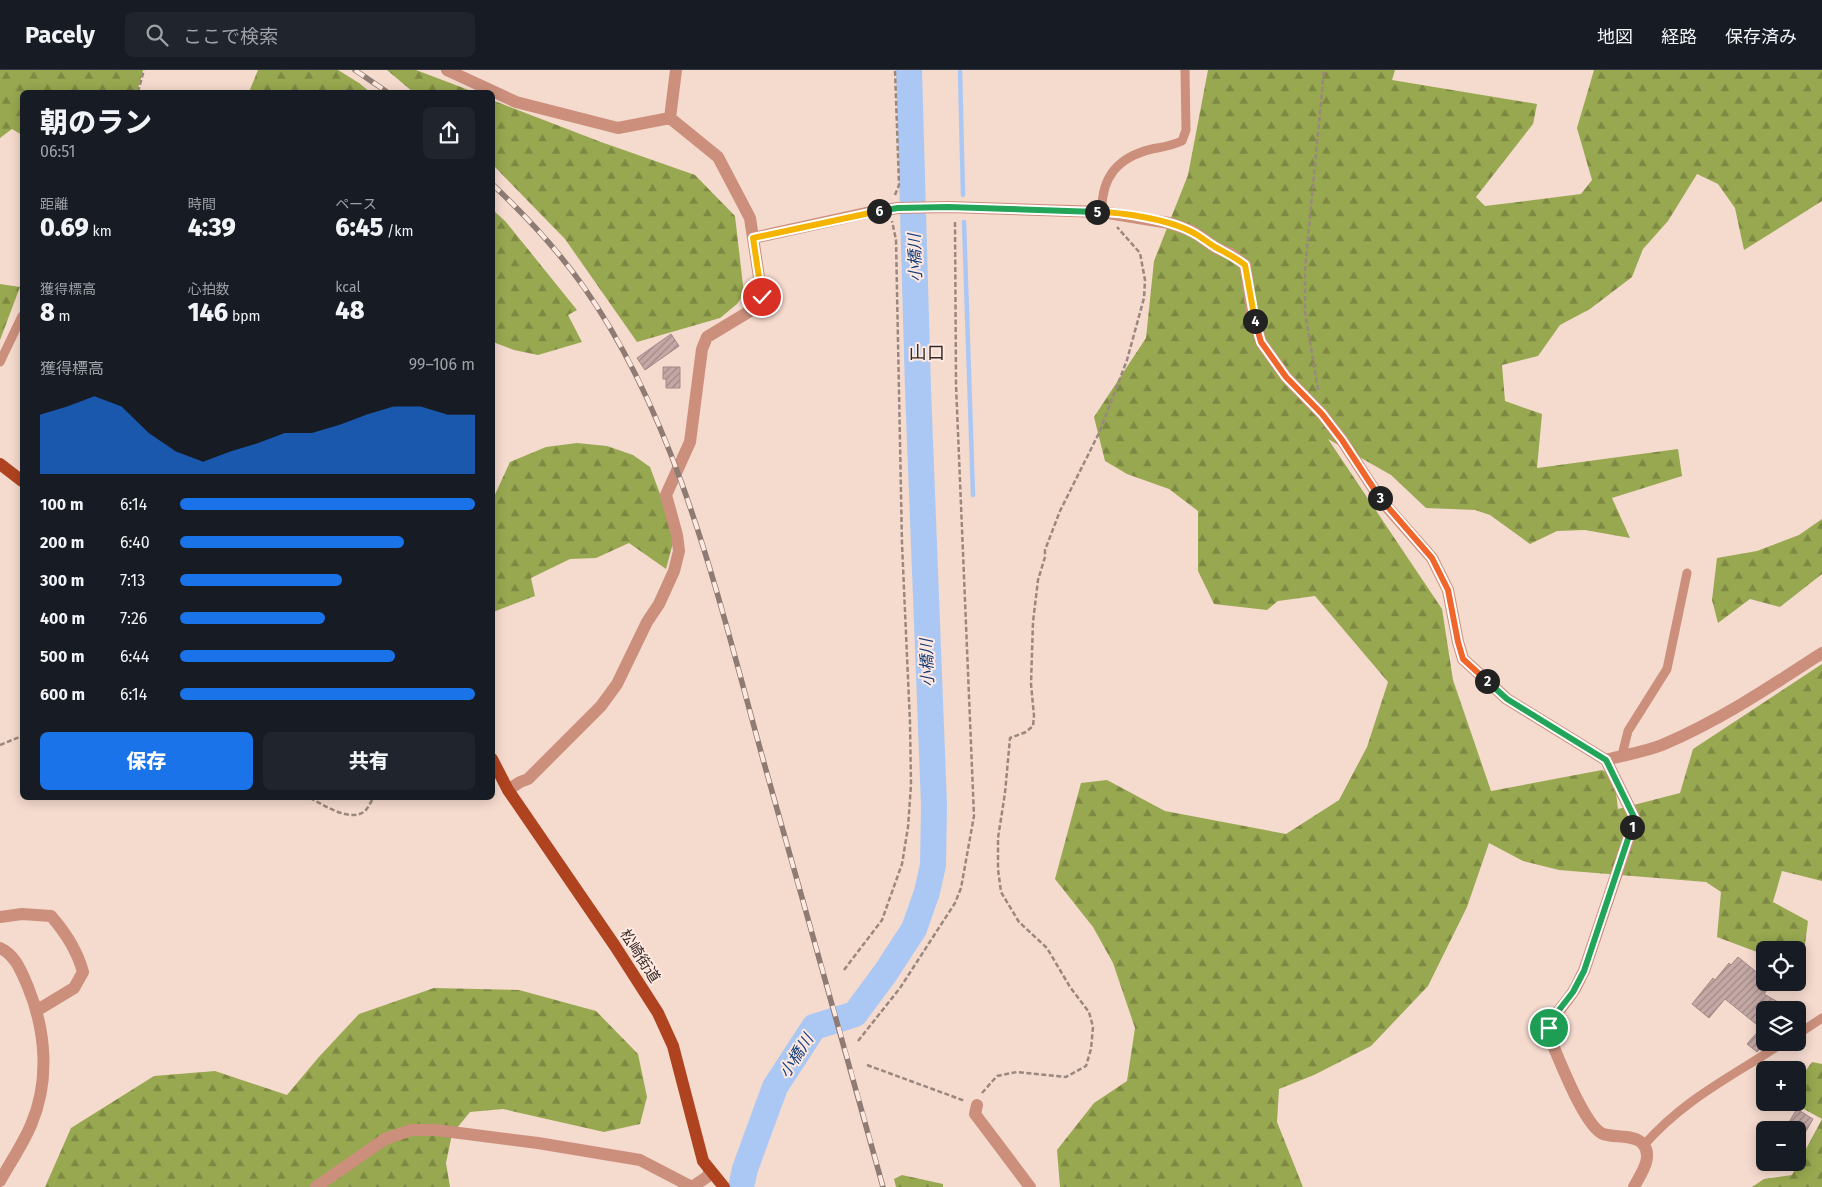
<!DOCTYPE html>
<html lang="ja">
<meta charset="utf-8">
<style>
:root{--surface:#171b24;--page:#20242c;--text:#f1f3f6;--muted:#9ea1a6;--line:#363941;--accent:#1a73e8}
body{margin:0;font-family:"Fira Sans","Noto Sans JP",sans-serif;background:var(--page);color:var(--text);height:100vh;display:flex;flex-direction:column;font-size:19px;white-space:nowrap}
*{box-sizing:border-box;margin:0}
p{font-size:16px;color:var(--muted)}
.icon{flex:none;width:28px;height:28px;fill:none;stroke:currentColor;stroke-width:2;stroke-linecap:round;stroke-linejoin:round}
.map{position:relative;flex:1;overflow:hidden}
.details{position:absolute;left:20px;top:20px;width:475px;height:710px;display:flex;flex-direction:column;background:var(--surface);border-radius:8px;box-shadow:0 2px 12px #0003}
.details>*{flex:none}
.controls{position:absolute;left:1756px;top:871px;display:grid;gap:10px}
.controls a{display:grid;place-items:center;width:50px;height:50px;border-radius:8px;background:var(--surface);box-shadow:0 2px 12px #0003;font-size:25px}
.pin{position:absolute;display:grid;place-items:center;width:42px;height:42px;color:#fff;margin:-21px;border:2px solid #fff;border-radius:50%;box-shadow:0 1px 5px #0007}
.km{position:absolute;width:25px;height:25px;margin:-12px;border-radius:50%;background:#222;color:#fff;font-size:14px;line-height:25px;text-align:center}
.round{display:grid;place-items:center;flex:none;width:52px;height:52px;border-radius:8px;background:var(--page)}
.overview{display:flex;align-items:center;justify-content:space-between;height:85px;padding:0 20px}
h1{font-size:28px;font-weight:800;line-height:38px}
.metrics{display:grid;grid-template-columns:repeat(3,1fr);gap:8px;height:85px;padding:5px 20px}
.metrics div{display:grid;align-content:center}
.metrics b{font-size:25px;font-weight:800}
.metrics small{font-size:14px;font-weight:400}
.metrics p{font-size:14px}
.chart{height:140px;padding:10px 20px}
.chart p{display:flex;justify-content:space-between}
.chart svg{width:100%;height:90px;margin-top:5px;fill:var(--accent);opacity:.7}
.primary-button{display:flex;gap:10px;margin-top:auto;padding:10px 20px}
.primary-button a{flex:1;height:58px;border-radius:8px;background:var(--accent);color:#fff;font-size:20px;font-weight:800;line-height:58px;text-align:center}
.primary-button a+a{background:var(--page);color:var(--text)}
ul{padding:0 20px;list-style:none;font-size:16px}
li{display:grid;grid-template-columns:80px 60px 1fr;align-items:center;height:38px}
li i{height:12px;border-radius:6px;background:var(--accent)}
header{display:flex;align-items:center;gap:30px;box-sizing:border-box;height:70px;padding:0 25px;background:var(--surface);border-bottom:1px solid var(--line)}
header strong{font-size:24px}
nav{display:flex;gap:28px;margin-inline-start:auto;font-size:18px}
.search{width:350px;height:45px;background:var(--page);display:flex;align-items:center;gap:12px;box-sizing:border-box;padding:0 18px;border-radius:8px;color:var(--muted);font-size:19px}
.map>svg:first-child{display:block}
</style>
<header>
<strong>Pacely</strong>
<div class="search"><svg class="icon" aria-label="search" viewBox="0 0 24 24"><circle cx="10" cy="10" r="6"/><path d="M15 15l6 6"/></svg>ここで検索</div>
<nav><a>地図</a><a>経路</a><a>保存済み</a></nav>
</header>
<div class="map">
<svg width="1822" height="1117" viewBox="0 0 1822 1117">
<defs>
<pattern id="forest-firs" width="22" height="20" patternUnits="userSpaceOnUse" patternTransform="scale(1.25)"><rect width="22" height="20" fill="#98a850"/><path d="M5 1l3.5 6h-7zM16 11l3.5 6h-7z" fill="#7d8942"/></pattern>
<pattern id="building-hatch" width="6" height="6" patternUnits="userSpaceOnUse" patternTransform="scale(1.25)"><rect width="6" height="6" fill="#c4a8a5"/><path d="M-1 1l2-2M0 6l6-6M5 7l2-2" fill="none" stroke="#a08986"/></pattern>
</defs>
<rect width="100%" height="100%" fill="#f5dace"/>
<path fill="url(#forest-firs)" d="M0,0H143L137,22H22V65L12,59L0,68Z
M258,0H338L359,13L370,22H249Z
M387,0H416L474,22H413Z
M1208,0H1395L1392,10L1537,34L1533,54L1476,127L1485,136L1581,124L1592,110L1577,58L1594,0H1822V131L1744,180L1735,138L1718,114L1697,104L1668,151L1643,179L1632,207L1590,239L1560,255L1538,286L1502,295L1505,331L1542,344L1537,398L1678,379L1682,406L1612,428L1630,468L1585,460L1557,461L1530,474L1490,445L1475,440L1426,438L1391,405L1328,369L1442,539L1453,610L1491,721L1602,700L1614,706L1618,739L1680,723L1693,679L1822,594V811L1782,801L1773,832L1808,851L1804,883L1780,871L1772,880H1765V885L1717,867L1721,822L1706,812L1559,800L1523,791L1489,773L1467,837L1428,916L1371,976L1314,1005L1279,1019L1277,1052L1303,1117H1060L1057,1080L1094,1033L1127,1011L1135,958L1113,893L1093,857L1055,809L1081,713L1107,710L1165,741L1286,764L1339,730L1367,677L1388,612L1315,526L1278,531L1267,540L1214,534L1198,501V441L1169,419L1127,404L1105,391L1094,347L1146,268L1154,191L1188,105Z
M492,30L601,72L695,105L735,146L744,224L737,234L720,248L637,272L565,169L493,95Z
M492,139L506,152L577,240L568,245L582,272L538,285L514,280L493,272Z
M0,214L20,217L0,270Z
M577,373L607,376L633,385L650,397L670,451L673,473L666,499L629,473L596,488L570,489L531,508L535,526L493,542L492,431L510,392L546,377Z
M1822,449V504L1780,537L1750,529L1718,553L1712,530L1717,488L1757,481L1799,465Z
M434,918L519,920L596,941L638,984L647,1027L640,1054L604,1062L503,1039L470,1042L452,1064L446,1093L450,1117H45L71,1058L154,1006L215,1001L287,1025L318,988L359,944Z
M1812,992L1822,994V1117H1752L1764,1109L1792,1105L1822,1049L1793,1033L1798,1032V1011Z
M902,1105L943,1114V1117H896L894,1109Z"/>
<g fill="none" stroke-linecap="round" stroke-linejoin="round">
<path stroke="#abc8f4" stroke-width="4.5" d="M960,0L963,125
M964,152L973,425"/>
<path stroke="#abc8f4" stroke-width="26" d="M741,1117L745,1099L775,1017L814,957L855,944L886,902L914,859L927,822L933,795L934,735L918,319L909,0"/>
</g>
<path fill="url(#building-hatch)" stroke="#a48986" d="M671,264L679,276L645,300L637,288Z
M663,297H680V318H666V309H663Z
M1738,887L1765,909V912L1772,914L1764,924L1792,940H1765V974L1757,982L1747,974L1761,958L1725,929L1709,948L1692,934L1713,908L1715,910L1729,893L1731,895Z
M1797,1039L1813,1049L1798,1075V1060H1784Z"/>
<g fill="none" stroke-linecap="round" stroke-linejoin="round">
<path stroke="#9a877e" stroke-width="2.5" stroke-dasharray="5 2.5" stroke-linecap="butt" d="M138,22L144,0
M895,125L899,115L895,0
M1318,320L1305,242V199L1324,0
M0,675L22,666
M310,728C324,735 350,753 365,741C368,738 371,732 373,728
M844,900L882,850L902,794L908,757L911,715L910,653L902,474L896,170L892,151
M858,971L900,918L955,833L961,818L974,746L956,315L955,151
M867,995L965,1031
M982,1023L997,1006L1017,1002L1066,1007L1086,996L1091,979L1093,957L1089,942L1070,917L1047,878L1019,852L1001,822L998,799V768L1005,723L1010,668L1026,662L1033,656L1034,646L1031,614L1033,552L1038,510L1045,487V480L1060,441L1099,363L1127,290L1144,228L1145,210L1140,183L1117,157"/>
<path stroke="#cb8f7c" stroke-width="9" d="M1102,142C1101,107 1118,87 1152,79C1162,77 1171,76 1182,71L1186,60L1185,0
M0,292L22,246
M1622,685L1628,661L1667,599L1687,503
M1798,964L1822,948
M1644,1075C1685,1028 1733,1006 1784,972"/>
<path stroke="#cb8f7c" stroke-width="12" d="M447,0L516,32L618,58L670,48
M670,48L676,0
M753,168L866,143L898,138L949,137L1102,142L1169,153L1192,161L1216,178L1231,184L1245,195L1252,242L1261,272L1286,307L1322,344L1342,370L1381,430L1432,488L1448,520L1458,572L1463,589L1507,629L1606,690L1635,749L1584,901C1580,908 1577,916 1573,922C1563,937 1549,948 1549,966C1558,986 1584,1056 1603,1064C1614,1068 1635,1064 1643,1074C1654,1087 1640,1105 1634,1117
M1606,690C1624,685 1644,682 1662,675C1719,651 1770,617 1822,583
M508,720L520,712L528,709L601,636L617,614L647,552L659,534L674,501L679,481L677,465L666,425L690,372L702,279L707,267L760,235L762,227L750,148L718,87L670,48
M0,847L22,844L51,846C66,863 77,880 83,902L74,918L36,941
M0,878C15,884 22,903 28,917C46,961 50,1011 31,1055C23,1074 10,1093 0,1111
M977,1035L975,1044L1030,1117
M316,1117L385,1069L411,1060H436L538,1073L640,1090L692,1117
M692,1117L707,1107L710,1101"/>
<path stroke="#af431f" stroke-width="12" d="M0,394L22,411
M492,689L508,720L615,876L658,943L673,976L703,1091L724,1117"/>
<g stroke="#8e7c74" stroke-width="5.5">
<path id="rail" d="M355,0L387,22
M492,114C525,145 557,179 583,216C681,354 721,540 766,700C805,839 845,978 883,1117"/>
</g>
<use href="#rail" stroke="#fee8df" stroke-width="4" stroke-dasharray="11" stroke-linecap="butt"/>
</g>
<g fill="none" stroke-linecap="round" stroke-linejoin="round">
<g stroke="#fff" stroke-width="10">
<path id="split-1" d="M1549,958L1552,949L1573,922L1584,901L1632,757"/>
</g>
<g stroke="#fff" stroke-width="10">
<path id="split-2" d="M1487,611L1507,629L1606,690L1635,749L1632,757"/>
</g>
<g stroke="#fff" stroke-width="10">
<path id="split-3" d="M1380,428L1432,488L1448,520L1458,572L1463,589L1487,611"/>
</g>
<g stroke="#fff" stroke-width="10">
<path id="split-4" d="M1255,251L1261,272L1286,307L1322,344L1342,370L1380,428"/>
</g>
<g stroke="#fff" stroke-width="10">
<path id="split-5" d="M1097,142C1122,142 1170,150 1192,162C1200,166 1207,172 1215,177C1226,183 1235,187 1245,195L1255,251"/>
</g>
<g stroke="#fff" stroke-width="10">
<path id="split-6" d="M879,141L898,138L948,137L1097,142"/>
</g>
<g stroke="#fff" stroke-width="10">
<path id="split-7" d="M762,227L753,168L879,141"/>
</g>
<use href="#split-1" stroke="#22a559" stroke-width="6"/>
<use href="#split-2" stroke="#22a559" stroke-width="6"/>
<use href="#split-3" stroke="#f0652b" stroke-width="6"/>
<use href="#split-4" stroke="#f0652b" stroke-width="6"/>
<use href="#split-5" stroke="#f5b400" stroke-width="6"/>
<use href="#split-6" stroke="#22a559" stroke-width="6"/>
<use href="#split-7" stroke="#f5b400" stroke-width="6"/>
</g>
<g text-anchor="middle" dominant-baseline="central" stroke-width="4" stroke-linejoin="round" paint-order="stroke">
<g font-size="15" fill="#352a26" stroke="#fee8df">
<text transform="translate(640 886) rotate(57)">松崎街道</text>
</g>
<g font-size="16" font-style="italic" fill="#123e7d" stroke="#fee8df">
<text transform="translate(915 188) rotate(-92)">小橋川</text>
<text transform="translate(927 593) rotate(-92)">小橋川</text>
<text transform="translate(796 986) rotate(-57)">小橋川</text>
</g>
<g font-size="18" fill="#352a26" stroke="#fee8df">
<text x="927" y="283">山口</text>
</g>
</g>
</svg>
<div class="controls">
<a><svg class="icon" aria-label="locate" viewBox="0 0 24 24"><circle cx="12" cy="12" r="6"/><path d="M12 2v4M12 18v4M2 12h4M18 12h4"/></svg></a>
<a><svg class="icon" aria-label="layers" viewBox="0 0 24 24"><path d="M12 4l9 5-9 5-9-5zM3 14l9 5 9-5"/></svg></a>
<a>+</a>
<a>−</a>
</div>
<div class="pin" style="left:1549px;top:958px;background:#1e9e55"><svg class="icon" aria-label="arrive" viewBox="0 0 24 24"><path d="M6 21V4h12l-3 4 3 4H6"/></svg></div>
<div class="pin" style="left:762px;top:227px;background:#d93025"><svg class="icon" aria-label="check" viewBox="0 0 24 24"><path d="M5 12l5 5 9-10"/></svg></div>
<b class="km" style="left:1632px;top:757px">1</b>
<b class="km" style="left:1487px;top:611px">2</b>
<b class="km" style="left:1380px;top:428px">3</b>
<b class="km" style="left:1255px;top:251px">4</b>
<b class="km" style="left:1097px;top:142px">5</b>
<b class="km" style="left:879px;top:141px">6</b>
<section class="details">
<div class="overview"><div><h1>朝のラン</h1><p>06:51</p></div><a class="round"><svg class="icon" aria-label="share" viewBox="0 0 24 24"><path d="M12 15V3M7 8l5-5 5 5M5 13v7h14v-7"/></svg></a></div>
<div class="metrics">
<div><p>距離</p><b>0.69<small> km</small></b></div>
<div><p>時間</p><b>4:39</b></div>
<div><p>ペース</p><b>6:45<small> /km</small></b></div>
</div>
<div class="metrics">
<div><p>獲得標高</p><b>8<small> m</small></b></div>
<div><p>心拍数</p><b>146<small> bpm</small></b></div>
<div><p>kcal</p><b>48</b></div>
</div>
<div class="chart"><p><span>獲得標高</span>99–106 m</p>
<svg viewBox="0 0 160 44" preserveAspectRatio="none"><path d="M0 44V15L10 11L20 6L30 11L40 24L50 33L60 38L70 33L80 29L90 24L100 24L110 20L120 15L130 11L140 11L150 15L160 15V44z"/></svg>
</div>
<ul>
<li><b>100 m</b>6:14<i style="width:100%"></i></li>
<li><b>200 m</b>6:40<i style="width:76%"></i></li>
<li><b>300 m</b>7:13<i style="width:55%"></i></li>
<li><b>400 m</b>7:26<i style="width:49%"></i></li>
<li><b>500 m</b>6:44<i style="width:73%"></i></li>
<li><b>600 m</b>6:14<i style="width:100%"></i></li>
</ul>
<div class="primary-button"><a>保存</a><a>共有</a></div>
</section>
</div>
